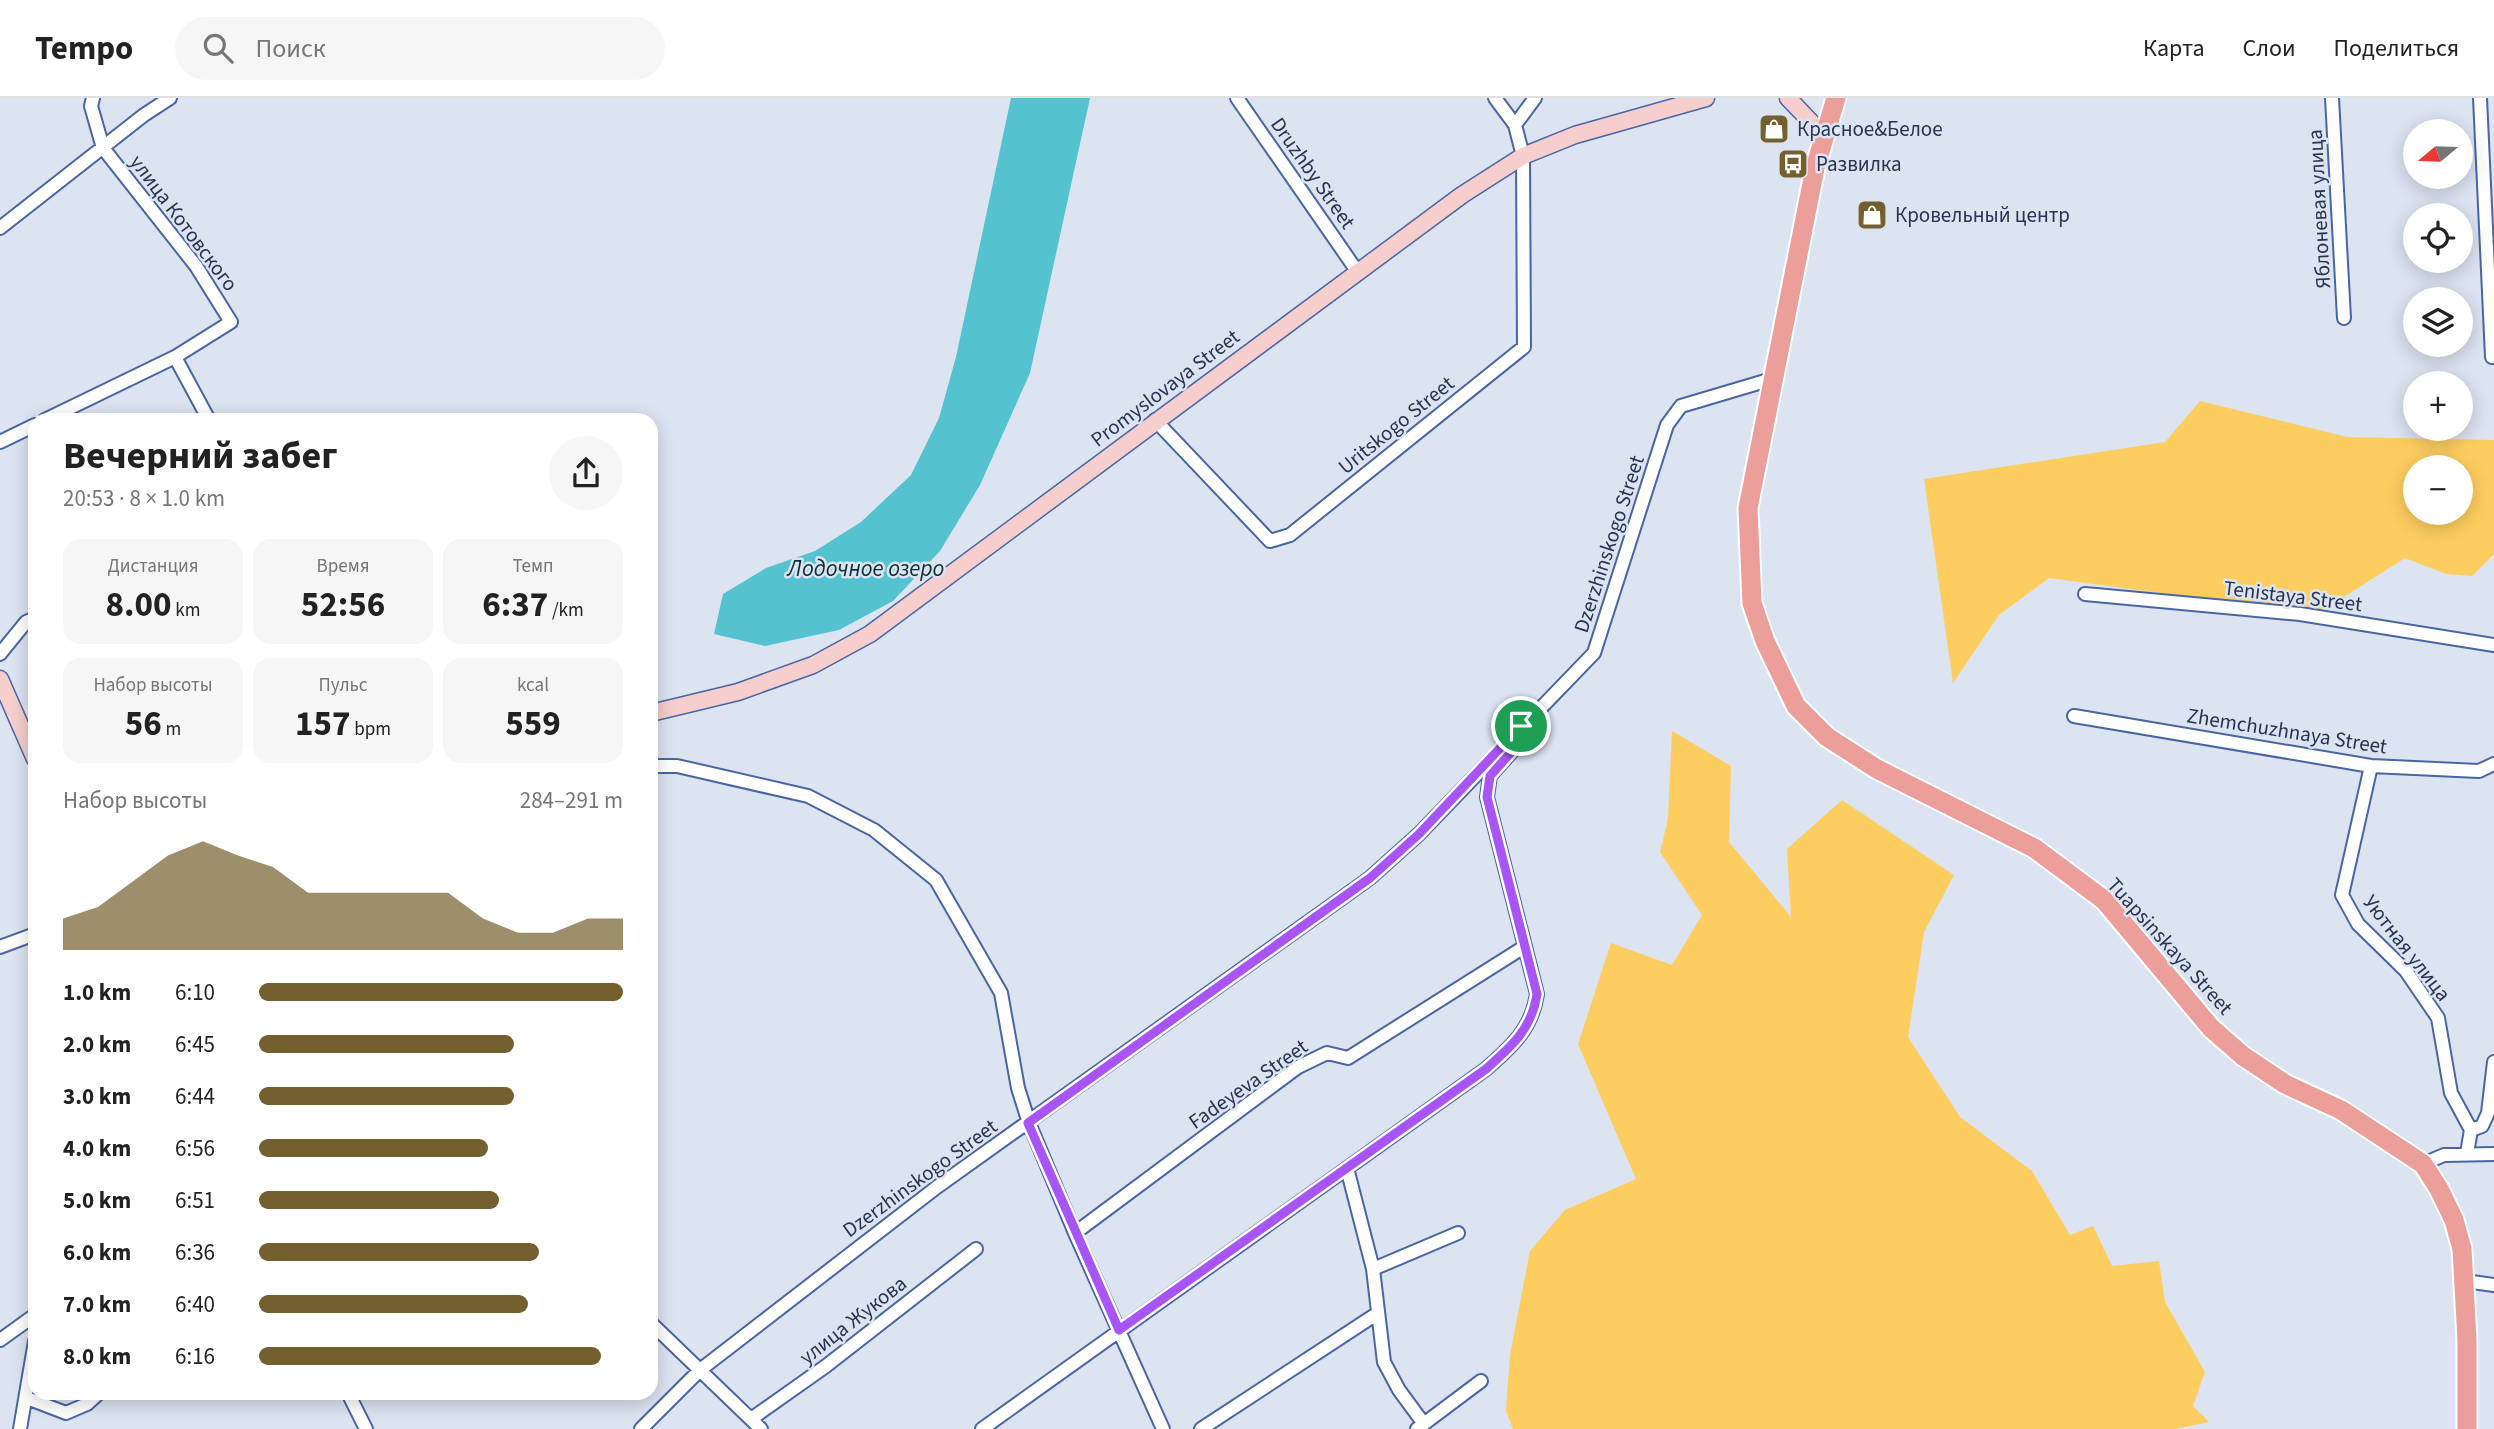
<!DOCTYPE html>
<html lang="ru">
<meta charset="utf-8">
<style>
:root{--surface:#fff;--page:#f6f6f6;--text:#222;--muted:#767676;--line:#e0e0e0;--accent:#745f2e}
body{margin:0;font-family:"Source Sans 3",sans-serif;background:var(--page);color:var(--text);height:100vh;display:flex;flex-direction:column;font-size:26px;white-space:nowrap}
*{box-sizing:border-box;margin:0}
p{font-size:23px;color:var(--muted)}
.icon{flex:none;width:38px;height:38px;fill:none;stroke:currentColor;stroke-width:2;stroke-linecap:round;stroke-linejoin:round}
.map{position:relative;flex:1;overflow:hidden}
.drawer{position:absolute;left:28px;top:315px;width:630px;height:987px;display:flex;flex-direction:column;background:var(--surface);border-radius:21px;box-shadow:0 4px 18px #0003}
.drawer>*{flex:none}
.needle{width:46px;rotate:251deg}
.fabs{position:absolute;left:2403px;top:21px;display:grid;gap:14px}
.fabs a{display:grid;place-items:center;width:70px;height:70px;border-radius:50%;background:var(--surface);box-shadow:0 4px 18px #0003;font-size:35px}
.pin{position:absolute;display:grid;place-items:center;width:60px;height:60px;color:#fff;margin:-30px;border:4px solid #fff;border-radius:50%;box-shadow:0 2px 7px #0007}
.round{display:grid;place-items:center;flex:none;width:74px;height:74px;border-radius:37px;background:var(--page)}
.head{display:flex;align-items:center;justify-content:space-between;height:119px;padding:0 35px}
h1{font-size:38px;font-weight:700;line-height:52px}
.metrics{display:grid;grid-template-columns:repeat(3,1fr);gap:10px;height:119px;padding:7px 35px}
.metrics div{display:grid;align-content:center;border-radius:18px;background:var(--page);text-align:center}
.metrics b{font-size:35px;font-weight:700}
.metrics small{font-size:19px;font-weight:400}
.metrics p{font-size:19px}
.chart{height:196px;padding:14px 35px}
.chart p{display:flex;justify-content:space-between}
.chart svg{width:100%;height:126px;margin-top:7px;fill:var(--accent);opacity:.7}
ul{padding:0 35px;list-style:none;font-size:23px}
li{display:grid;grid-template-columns:112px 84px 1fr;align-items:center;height:52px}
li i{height:18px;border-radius:9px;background:var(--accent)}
header{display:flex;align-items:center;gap:42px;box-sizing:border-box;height:98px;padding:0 35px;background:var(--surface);border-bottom:2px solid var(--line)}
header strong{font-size:33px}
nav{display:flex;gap:38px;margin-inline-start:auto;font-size:24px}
.search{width:490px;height:63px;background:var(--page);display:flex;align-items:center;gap:18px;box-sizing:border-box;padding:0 24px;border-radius:38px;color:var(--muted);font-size:26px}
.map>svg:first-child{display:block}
</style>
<header>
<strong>Tempo</strong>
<div class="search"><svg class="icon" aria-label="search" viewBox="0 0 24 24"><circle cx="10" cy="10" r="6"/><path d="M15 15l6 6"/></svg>Поиск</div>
<nav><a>Карта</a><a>Слои</a><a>Поделиться</a></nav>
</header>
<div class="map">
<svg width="2494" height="1331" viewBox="0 0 2494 1331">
<rect width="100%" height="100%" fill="#dce3f1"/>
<path fill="#fdcd5f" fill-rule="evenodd" d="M2200,303L2347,339L2494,342V456L2472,478L2446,476L2405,460L2317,516L2049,480L1999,517L1953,585L1924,381L2165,344ZM2415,369H2460V415H2415Z
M1672,633L1731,668L1729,744L1791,819L1787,751L1842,702L1954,777L1924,834L1908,939L1960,1019L2032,1073L2070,1137L2093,1128L2112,1168L2159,1163L2165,1204L2205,1274L2193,1308L2209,1324L2175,1331H1513L1506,1313L1510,1257L1530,1153L1565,1112L1636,1081L1578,946L1611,845L1672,867L1702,817L1660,754L1668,721Z"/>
<path fill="#54c3cf" d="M1011,0H1090L1030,275L980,387L940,453L893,503L839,532L765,548L714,536L723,496L766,470L815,453L861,424L911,377L939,320L956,259Z"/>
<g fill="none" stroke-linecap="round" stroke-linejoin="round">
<g stroke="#4a65a5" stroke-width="16">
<path id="minor" d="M1237,0L1357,173
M1495,0L1515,27
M2332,0L2344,220
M2480,0L2492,259
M0,130L144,17L170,0
M175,259L209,322
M45,322L175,259L231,224L196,168L103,50L91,8L93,0
M1155,322L1270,443L1290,437L1524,249L1523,58L1515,27L1535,0
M0,344L35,327
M2085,496L2300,516L2494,547
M0,556L26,524L35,520
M2074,618L2371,668L2479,673L2494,666
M651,668H677L808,698L874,732L936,782L1001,895L1018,990L1029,1025L1075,1135L1163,1331
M2371,668L2342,797L2358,826L2406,873L2438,920L2451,995L2471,1032L2467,1055
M0,849L35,836
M2471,1032L2482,1028L2488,1015L2494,964
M2423,1066L2444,1057L2494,1056
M1347,1070L1373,1171L1384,1264L1399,1292L1424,1326
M1075,1135L1298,969L1327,955L1348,960L1524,849
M1373,1171L1458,1135
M2465,1183L2494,1187
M651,1225L761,1331
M0,1242L35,1217
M348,1295L366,1331
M27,1300L66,1315L87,1306L99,1295
M751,1321L826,1268L976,1151
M20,1331L35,1243
M641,1331L700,1272L937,1089L1370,780L1419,736L1594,555L1667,327L1681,308L1772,281
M982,1331L1486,971C1511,949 1532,931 1537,896L1487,699L1490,678L1522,642L1521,628
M1201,1331L1378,1215
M1417,1331L1481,1283"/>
</g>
<g stroke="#4a65a5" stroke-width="19">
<path id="secondary" d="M1788,0L1811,24L1822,45
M0,581L35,661
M651,615L738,594L813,567L870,536L1462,97L1523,58L1575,37L1706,0"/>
</g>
<g stroke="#fff" stroke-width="23">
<path id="primary" d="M1836,0L1815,70L1748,410L1752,505L1765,543L1796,608L1827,639L1877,671L2034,750L2104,802L2211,930L2243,958L2285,986L2341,1012L2423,1066L2439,1091L2454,1122L2462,1151L2467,1242V1331"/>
</g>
<use href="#minor" stroke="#fff" stroke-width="12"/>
<use href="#secondary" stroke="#f5cecd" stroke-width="16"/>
<use href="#primary" stroke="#eb9e9a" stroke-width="19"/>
</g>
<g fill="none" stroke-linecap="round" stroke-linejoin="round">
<g stroke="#fff" stroke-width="14">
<path id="route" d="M1521,628L1522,642L1490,678L1487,699L1537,896C1532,931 1511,949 1486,971L1119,1232L1028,1025L1370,780L1419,736Z"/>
</g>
<use href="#route" stroke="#a855f7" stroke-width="9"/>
</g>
<defs>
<g id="shop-square" transform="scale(1.575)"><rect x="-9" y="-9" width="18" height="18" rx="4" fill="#745f2e" stroke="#dce3f1"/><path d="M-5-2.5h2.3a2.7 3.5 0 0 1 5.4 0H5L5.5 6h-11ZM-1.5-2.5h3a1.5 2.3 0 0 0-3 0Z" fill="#fff"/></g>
<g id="bus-square" transform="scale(1.575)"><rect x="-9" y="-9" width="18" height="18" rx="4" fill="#745f2e" stroke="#dce3f1"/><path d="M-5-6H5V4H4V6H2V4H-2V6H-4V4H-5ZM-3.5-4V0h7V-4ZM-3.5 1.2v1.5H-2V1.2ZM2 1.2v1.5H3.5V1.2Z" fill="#fff"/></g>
</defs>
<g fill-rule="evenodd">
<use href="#shop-square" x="1774" y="31"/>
<use href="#bus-square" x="1793" y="66"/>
<use href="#shop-square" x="1872" y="117"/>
</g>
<g text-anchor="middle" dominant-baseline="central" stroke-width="5" stroke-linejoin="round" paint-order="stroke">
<g font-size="21" fill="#283451" stroke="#dce3f1" text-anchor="start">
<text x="1797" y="31">Красное&amp;Белое</text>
<text x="1816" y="66">Развилка</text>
<text x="1895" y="117">Кровельный центр</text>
</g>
<g font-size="21" fill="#283451" stroke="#dce3f1">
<text transform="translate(1313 75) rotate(55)">Druzhby Street</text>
<text transform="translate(2319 111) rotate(-93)">Яблоневая улица</text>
<text transform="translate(184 125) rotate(53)">улица Котовского</text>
<text transform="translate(1165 290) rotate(-37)">Promyslovaya Street</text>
<text transform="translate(1396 327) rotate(-39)">Uritskogo Street</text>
<text transform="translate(1609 446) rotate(-72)">Dzerzhinskogo Street</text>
<text transform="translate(2293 498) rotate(7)">Tenistaya Street</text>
<text transform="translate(2287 633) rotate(9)">Zhemchuzhnaya Street</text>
<text transform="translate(2170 848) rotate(48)">Tuapsinskaya Street</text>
<text transform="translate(2407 850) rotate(52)">Уютная улица</text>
<text transform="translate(1248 986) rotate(-35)">Fadeyeva Street</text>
<text transform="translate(920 1080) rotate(-36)">Dzerzhinskogo Street</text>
<text transform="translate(853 1222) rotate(-38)">улица Жукова</text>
</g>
<g font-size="23" font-style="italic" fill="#0f3135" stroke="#dce3f1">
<text x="866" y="470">Лодочное озеро</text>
</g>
</g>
</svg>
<div class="fabs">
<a><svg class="needle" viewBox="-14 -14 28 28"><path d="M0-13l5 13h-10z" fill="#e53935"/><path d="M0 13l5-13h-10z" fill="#767676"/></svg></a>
<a><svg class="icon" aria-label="locate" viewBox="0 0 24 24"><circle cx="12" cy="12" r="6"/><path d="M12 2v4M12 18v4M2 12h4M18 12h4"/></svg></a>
<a><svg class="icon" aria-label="layers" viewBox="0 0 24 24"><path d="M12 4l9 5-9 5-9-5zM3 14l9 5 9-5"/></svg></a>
<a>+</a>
<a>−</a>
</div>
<div class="pin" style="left:1521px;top:628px;background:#1e9e55"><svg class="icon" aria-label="arrive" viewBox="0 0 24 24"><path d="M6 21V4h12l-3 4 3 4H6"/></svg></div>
<section class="drawer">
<div class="head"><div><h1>Вечерний забег</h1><p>20:53 · 8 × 1.0 km</p></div><a class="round"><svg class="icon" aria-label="share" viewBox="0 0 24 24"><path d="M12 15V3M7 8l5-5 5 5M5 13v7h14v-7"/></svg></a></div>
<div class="metrics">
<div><p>Дистанция</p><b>8.00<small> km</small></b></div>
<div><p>Время</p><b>52:56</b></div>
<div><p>Темп</p><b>6:37<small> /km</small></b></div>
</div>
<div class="metrics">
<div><p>Набор высоты</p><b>56<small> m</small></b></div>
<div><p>Пульс</p><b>157<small> bpm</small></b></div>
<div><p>kcal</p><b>559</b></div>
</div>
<div class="chart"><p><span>Набор высоты</span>284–291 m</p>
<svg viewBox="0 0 160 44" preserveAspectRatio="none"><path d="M0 44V33L10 29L20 20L30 11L40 6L50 11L60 15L70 24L80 24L90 24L100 24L110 24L120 33L130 38L140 38L150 33L160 33V44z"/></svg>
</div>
<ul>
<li><b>1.0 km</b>6:10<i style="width:100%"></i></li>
<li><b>2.0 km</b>6:45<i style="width:70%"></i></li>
<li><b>3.0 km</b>6:44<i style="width:70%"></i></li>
<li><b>4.0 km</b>6:56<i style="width:63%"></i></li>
<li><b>5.0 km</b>6:51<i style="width:66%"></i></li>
<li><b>6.0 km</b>6:36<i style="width:77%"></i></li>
<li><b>7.0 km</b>6:40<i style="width:74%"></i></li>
<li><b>8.0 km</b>6:16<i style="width:94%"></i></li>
</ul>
</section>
</div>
